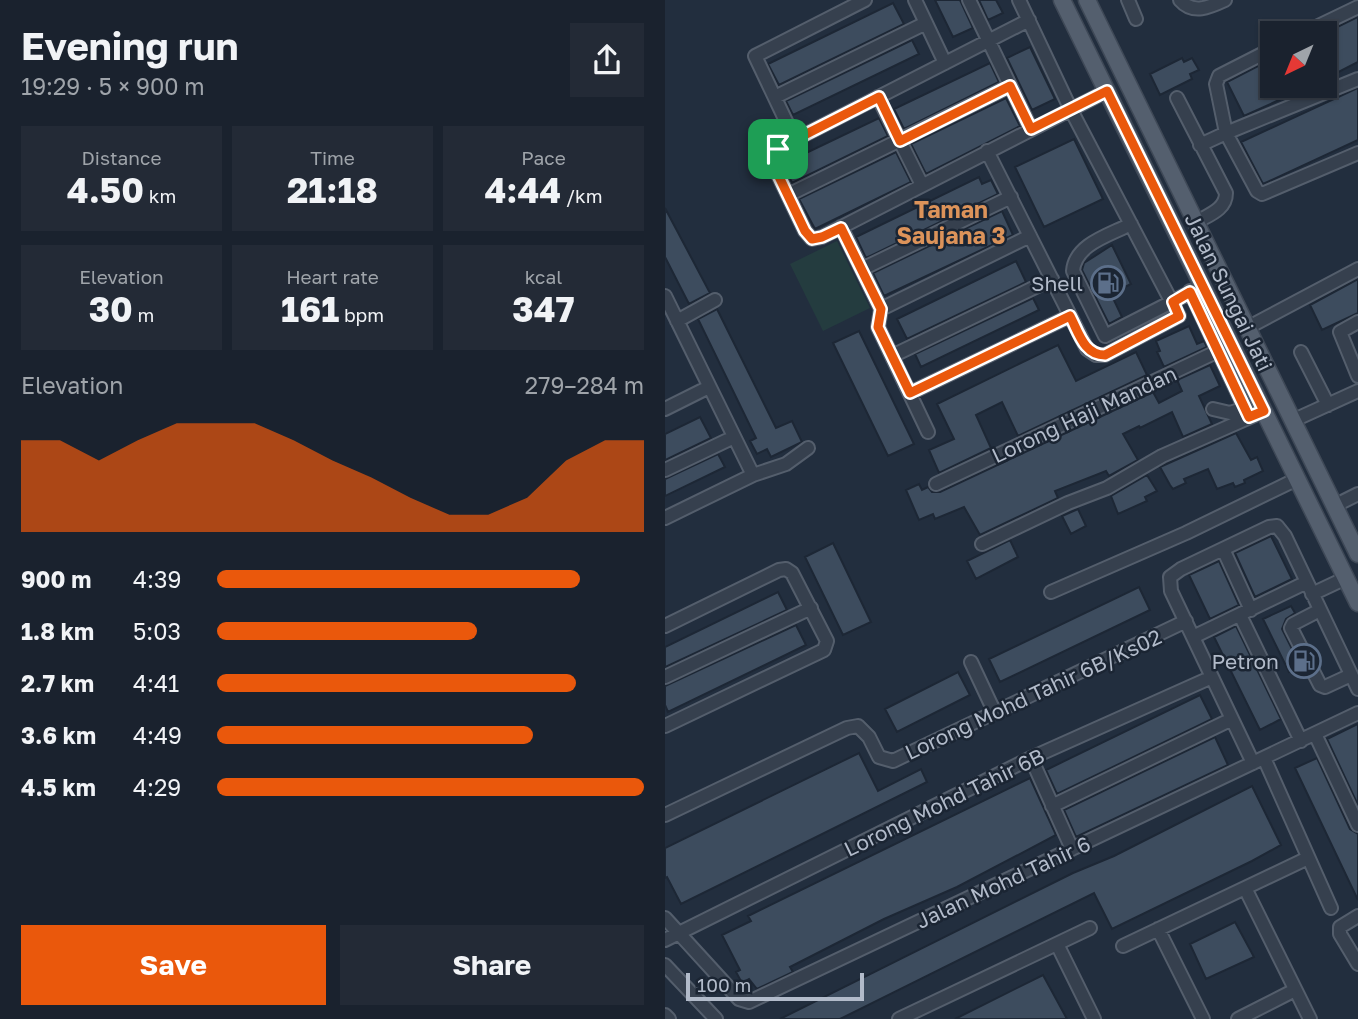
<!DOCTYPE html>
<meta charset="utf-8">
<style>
:root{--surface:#1a222e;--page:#232a36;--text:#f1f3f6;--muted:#9fa4aa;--line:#383f4a;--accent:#ea580c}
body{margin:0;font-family:"Golos Text",sans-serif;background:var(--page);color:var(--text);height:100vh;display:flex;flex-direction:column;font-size:26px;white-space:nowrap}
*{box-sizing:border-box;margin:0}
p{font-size:23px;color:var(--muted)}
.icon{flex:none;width:38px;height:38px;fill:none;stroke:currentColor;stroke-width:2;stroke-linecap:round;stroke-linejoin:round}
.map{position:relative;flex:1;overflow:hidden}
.panel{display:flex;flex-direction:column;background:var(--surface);width:665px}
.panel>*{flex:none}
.needle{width:46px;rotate:223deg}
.controls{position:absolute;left:595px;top:21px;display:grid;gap:14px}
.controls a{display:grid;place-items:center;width:77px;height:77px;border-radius:0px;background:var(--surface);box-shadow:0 2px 5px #0004,0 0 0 2px var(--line);font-size:35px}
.scale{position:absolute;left:21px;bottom:18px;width:178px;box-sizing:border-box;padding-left:7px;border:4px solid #b2bbca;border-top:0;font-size:19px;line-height:24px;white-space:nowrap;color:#b2bbca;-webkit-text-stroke:5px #1b2533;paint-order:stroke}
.pin{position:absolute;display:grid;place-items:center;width:60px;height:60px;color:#fff;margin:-30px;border-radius:14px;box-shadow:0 4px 10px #0006}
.round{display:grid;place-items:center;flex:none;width:74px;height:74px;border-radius:0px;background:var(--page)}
.headline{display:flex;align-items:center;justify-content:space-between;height:119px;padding:0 21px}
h1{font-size:38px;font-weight:700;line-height:52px}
.metrics{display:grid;grid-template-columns:repeat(3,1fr);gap:10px;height:119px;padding:7px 21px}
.metrics div{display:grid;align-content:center;border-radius:0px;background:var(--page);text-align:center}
.metrics b{font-size:35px;font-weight:700}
.metrics small{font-size:19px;font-weight:400}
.metrics p{font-size:19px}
.chart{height:196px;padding:14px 21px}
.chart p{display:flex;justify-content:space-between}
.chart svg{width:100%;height:126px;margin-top:7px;fill:var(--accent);opacity:.7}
.primary-button{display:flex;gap:14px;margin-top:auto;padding:14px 21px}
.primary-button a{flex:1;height:80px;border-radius:0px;background:var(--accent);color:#fff;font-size:28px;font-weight:700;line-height:80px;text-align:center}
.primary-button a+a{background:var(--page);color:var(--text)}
ul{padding:0 21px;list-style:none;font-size:23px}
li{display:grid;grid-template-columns:112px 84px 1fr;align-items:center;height:52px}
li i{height:18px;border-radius:9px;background:var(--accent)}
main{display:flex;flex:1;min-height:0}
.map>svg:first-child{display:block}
</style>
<main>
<section class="panel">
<div class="headline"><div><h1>Evening run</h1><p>19:29 · 5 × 900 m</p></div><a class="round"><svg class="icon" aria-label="share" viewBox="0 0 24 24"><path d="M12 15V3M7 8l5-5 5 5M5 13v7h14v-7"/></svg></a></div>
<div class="metrics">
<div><p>Distance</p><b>4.50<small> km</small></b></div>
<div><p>Time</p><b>21:18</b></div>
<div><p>Pace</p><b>4:44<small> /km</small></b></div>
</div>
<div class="metrics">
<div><p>Elevation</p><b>30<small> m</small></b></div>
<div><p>Heart rate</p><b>161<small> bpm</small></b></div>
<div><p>kcal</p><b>347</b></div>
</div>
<div class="chart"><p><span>Elevation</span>279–284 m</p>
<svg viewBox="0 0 160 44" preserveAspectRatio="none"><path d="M0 44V12L10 12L20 19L30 12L40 6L50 6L60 6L70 12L80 19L90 25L100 32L110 38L120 38L130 32L140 19L150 12L160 12V44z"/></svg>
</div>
<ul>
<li><b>900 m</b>4:39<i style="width:85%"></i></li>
<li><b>1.8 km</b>5:03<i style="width:61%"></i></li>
<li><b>2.7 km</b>4:41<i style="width:84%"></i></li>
<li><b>3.6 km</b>4:49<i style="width:74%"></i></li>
<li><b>4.5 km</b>4:29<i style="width:100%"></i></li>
</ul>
<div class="primary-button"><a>Save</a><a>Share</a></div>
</section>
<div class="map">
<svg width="693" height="1019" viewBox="0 0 693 1019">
<rect width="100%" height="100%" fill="#222e3e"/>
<path fill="#243c3f" d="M172,241L205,308L158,331L125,264Z"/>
<path fill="#3d4c5e" stroke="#1d2735" stroke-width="2" d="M270,0H295L308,28L288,37Z
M314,0H331L338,13L323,20Z
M228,3L239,24L114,85L103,64Z
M693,17V62L660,79V33Z
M247,40L254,54L128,115L121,101Z
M365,47L390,99L367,110L342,58Z
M517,58L519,62L527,58L534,70L525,74L527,79L495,95L485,74Z
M607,59V86H645L579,116L562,82Z
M325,63L334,82L239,129L229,109Z
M693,88V140L598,184L576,142Z
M341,98L355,126L261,174L246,144Z
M214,118L223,136L127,183L118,164Z
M409,139L438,199L379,227L350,167Z
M231,152L246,182L150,229L134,199Z
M314,177L317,184L326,180L333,194L201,258L191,237Z
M0,208L45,293L24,304L0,257Z
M337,211L348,235L219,296L208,273Z
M447,245L466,284L446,294L457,317L444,324L417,270L419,263Z
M351,261L361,282L242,339L232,319Z
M693,279V313L657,330L645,305Z
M368,298L374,310L256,367L250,354Z
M52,309L111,428L127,421L137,442L106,457L102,449L92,454L85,441L91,438L33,319Z
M524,326L532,344L539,341L542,347L499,367L492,352L495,351L491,341Z
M194,331L249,444L223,456L168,343Z
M393,345L411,381L471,352L482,375L353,436L337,402L311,415L326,448L274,473L264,450L289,439L272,404Z
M545,365L555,386L534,396L547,424L518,437L507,412L475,428L474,426L458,434L473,460L444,476L441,471L390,491L393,498L315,535L299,507L270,519L268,514L254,520L241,490L254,484L257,490L263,487L267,492H275L488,392L494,403L517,391L512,380Z
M35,417L46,438L0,460V434Z
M571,433L586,460L592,457L598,471L579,480L580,483L570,487L568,483L552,489L543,469L519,479L521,483L508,489L505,485L495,467Z
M53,454L60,467L0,496V479Z
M482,475L492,491L480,497L482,501L453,514L446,496Z
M413,509L421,526L406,534L397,516Z
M606,536L627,579L590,597L570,553Z
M345,540L353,557L311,579L302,561Z
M168,543L206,622L178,635L140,557Z
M554,561L574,605L545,619L524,575Z
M474,587L485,610L335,682L324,659Z
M113,592L122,610L0,667V647Z
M626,606L630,613L621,619L617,629L636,667L624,672L598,619Z
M131,625L141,645L3,712L0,705V686Z
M571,626L616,719L595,730L549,637Z
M293,672L305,695L232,732L220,709Z
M535,695L547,719L392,794L381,770Z
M693,724V805L662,739Z
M550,737L563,765L411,837L399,810Z
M194,753L213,791L256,769L262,782L16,904L2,877L0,878V848Z
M652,758L685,829L693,834V900L630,768Z
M365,778L391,835L292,887L219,919L125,967L128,972L92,989L84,979L77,983L71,972L75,970L57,935L86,921L83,916Z
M587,786L616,845L587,861L447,929L429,893L175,1019H115L408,873L449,856Z
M570,922L589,957L541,979L525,944Z
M378,975L402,1019H290Z"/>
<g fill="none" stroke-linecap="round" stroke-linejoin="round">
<g stroke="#545e6c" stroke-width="16">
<path id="minor" d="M250,0L280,63
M304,0L366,129
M463,0L471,19
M515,0C528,15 545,7 560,0
M364,20L106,152V160L140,231L147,239L157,237L442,91
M639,33L693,7
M693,79L561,133L592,191L597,194L693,153
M110,97L261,23
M213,97L257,185
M512,98L561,193C561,210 543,215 530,223
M130,140L90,56L200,0
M535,145L561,133L551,84L554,76L607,49
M322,151L422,349L431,355H440L514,316L406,110L354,0
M123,195L345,86
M466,224C445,235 410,244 408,271L440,336L538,286
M176,227L216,309L213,327L263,432
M197,269L346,197
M525,291L584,417
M0,296L88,475
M216,309L365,236
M12,321L50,300
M693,322L675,332L693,376
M582,328L693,269
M636,352L663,405
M227,356L387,279
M245,393L405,316
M0,409L44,387
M548,409L565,413L580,408
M627,421L693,391
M0,470L69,437
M271,484L566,345
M669,506L693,494
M0,518L88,475L121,464L143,448
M317,544L403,503L442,488L497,456L599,411
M558,549L586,610
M386,592L521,533L632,479
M647,594L681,578
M655,610L628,624L626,628L655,685L660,687L686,675
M575,615L636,741
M0,626L114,570L121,569L127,573L162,641L159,650L0,726
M528,637L642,582
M306,662L329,711
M0,677L146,608
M650,734L693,825
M366,758L407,849
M599,758L666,908
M588,763L506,591L505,577L516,569L604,527L612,526L620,536L693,689
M387,806L567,719
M0,815L182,728L193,726L204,737L214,757L228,761L521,621
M580,888L645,1019
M693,916L675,927V934L693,964
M0,918L74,999L84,1002L693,713
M493,929L538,1019
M0,940L366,758L547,677
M392,944L429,1019
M458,946L643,858
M0,965L51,1019
M0,1015L4,1019
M234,1019L425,928
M573,1019L630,990"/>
</g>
<g stroke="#3f4957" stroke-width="19">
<path id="major" d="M397,0L693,603
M422,0L693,554"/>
</g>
<use href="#minor" stroke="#36404e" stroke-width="12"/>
<use href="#major" stroke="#545f6e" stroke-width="16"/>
</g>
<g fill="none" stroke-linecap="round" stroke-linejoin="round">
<g stroke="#fff" stroke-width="14">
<path id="route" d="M345,86L366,129L442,91L599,411L584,417L525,292L508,302L514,316L440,355C419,355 414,333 405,316L245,393L213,327L216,309L176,228L157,237L147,239L140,231L106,160V152L214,97L235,141Z"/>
</g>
<use href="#route" stroke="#ea580c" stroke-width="9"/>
</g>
<defs>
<g id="fuel-ring" transform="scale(1.75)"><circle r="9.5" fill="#1b2533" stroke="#5c6f8a" stroke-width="1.5"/><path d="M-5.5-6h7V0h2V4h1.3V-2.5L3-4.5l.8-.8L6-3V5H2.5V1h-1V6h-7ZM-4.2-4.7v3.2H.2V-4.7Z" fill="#5c6f8a"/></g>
</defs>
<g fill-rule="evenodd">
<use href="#fuel-ring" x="443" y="283"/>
<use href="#fuel-ring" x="639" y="661"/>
</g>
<g text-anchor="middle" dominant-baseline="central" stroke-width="5" stroke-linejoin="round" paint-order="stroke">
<g font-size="21" fill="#b2bbca" stroke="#1b2533" text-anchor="end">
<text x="418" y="283">Shell</text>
<text x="614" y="661">Petron</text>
</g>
<g font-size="21" fill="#b2bbca" stroke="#1b2533">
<text transform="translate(564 292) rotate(64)">Jalan Sungai Jati</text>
<text transform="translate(419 414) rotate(-25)">Lorong Haji Mandan</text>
<text transform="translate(368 694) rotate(-25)">Lorong Mohd Tahir 6B/Ks02</text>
<text transform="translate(279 802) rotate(-26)">Lorong Mohd Tahir 6B</text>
<text transform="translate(338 882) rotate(-25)">Jalan Mohd Tahir 6</text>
</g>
<g font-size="23" font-weight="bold" fill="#dc935a" stroke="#1b2533">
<text x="286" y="209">Taman<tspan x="286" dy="26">Saujana 3</tspan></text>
</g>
</g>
</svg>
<div class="controls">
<a><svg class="needle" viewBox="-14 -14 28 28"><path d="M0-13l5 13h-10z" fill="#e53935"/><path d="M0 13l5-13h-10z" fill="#9fa4aa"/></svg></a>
</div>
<div class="scale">100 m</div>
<div class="pin" style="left:113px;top:149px;background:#1e9e55"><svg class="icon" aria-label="arrive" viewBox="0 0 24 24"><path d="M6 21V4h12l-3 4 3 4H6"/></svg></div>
</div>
</main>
